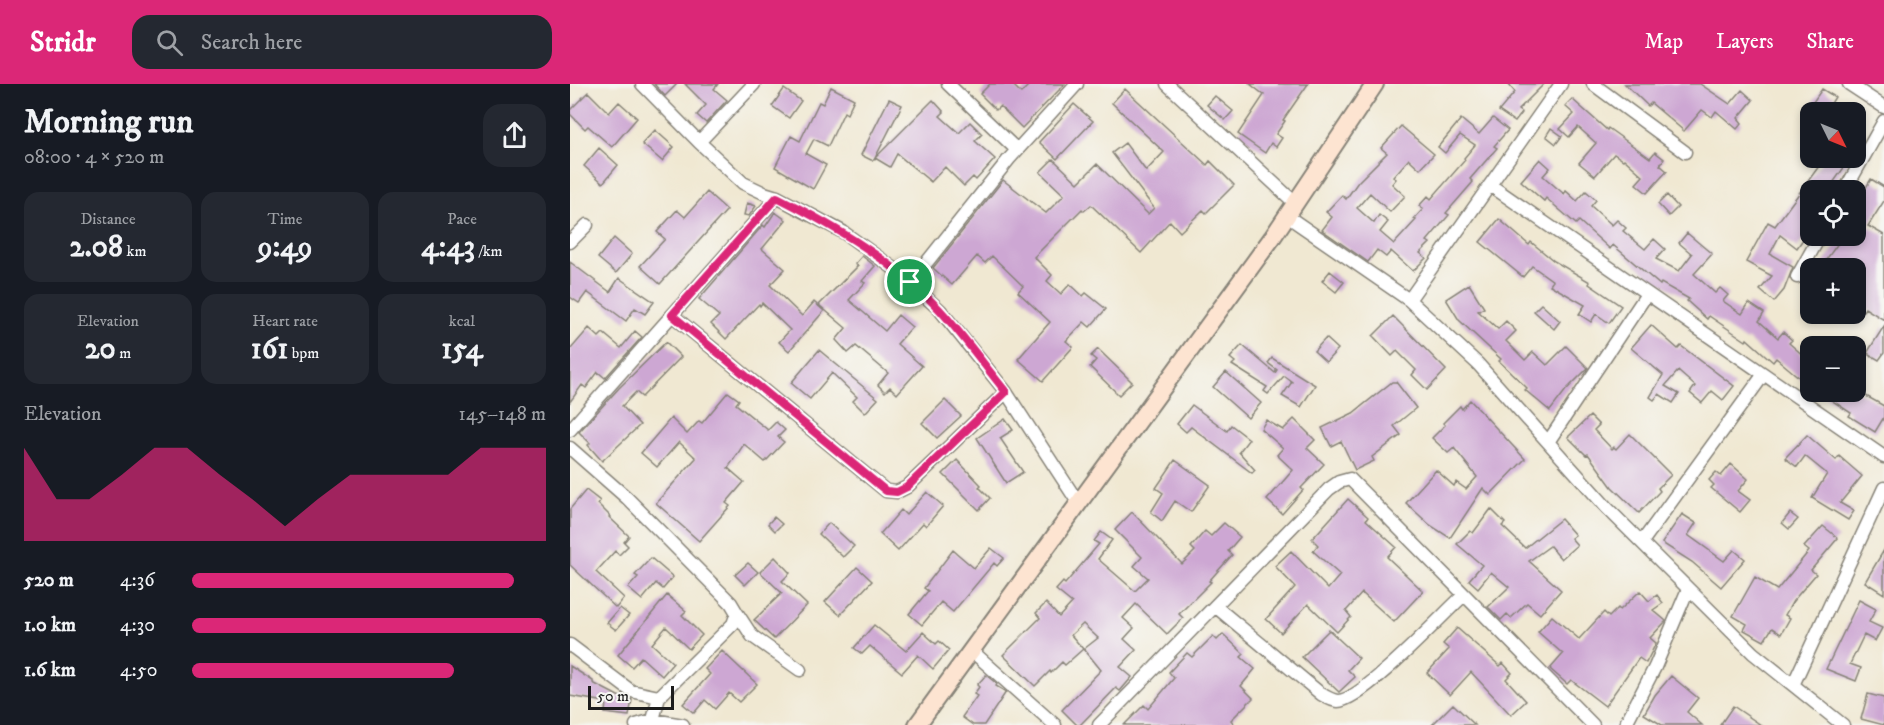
<!DOCTYPE html>
<meta charset="utf-8">
<style>
:root{--surface:#171b24;--page:#242831;--text:#f1f3f6;--muted:#9ea1a6;--accent:#db2777}
body{margin:0;font-family:"IM FELL DW Pica",serif;background:var(--page);color:var(--text);height:100vh;display:flex;flex-direction:column;font-size:22px;white-space:nowrap}
*{box-sizing:border-box;margin:0}
p{font-size:20px;color:var(--muted)}
.icon{flex:none;width:33px;height:33px;fill:none;stroke:currentColor;stroke-width:2;stroke-linecap:round;stroke-linejoin:round}
.map{position:relative;flex:1;overflow:hidden}
.side{display:flex;flex-direction:column;background:var(--surface);width:570px}
.side>*{flex:none}
.needle{width:39px;rotate:133deg}
.buttons{position:absolute;left:1230px;top:18px;display:grid;gap:12px}
.buttons a{display:grid;place-items:center;width:66px;height:66px;border-radius:12px;background:var(--surface);box-shadow:0 3px 9px #0003;font-size:30px}
.scale{position:absolute;left:18px;bottom:15px;width:86px;box-sizing:border-box;padding-left:6px;border:3px solid #1c1c1c;border-top:0;font-size:16px;line-height:21px;white-space:nowrap;color:#1c1c1c;-webkit-text-stroke:4px #f6f6f2;paint-order:stroke}
.pin{position:absolute;display:grid;place-items:center;width:51px;height:51px;color:#fff;margin:-26px;border:3px solid #fff;border-radius:50%;box-shadow:0 2px 6px #0007}
.round{display:grid;place-items:center;flex:none;width:63px;height:63px;border-radius:18px;background:var(--page)}
.overview{display:flex;align-items:center;justify-content:space-between;height:102px;padding:0 24px}
h1{font-size:33px;font-weight:700;line-height:45px}
.figures{display:grid;grid-template-columns:repeat(3,1fr);gap:9px;height:102px;padding:6px 24px}
.figures div{display:grid;align-content:center;border-radius:15px;background:var(--page);text-align:center}
.figures b{font-size:30px;font-weight:700}
.figures small{font-size:16px;font-weight:400}
.figures p{font-size:16px}
.chart{height:168px;padding:12px 24px}
.chart p{display:flex;justify-content:space-between}
.chart svg{width:100%;height:108px;margin-top:6px;fill:var(--accent);opacity:.7}
ul{padding:0 24px;list-style:none;font-size:20px}
li{display:grid;grid-template-columns:96px 72px 1fr;align-items:center;height:45px}
li i{height:15px;border-radius:8px;background:var(--accent)}
header{display:flex;align-items:center;gap:36px;box-sizing:border-box;height:84px;padding:0 30px;background:var(--accent);color:#fff}
header strong{font-size:28px}
nav{display:flex;gap:33px;margin-inline-start:auto;font-size:21px}
.search{width:420px;height:54px;background:var(--page);display:flex;align-items:center;gap:15px;box-sizing:border-box;padding:0 21px;border-radius:18px;color:var(--muted);font-size:22px}
main{display:flex;flex:1;min-height:0}
.map>svg:first-child{display:block}
</style>
<header>
<strong>Stridr</strong>
<div class="search"><svg class="icon" aria-label="search" viewBox="0 0 24 24"><circle cx="10" cy="10" r="6"/><path d="M15 15l6 6"/></svg>Search here</div>
<nav><a>Map</a><a>Layers</a><a>Share</a></nav>
</header>
<main>
<section class="side">
<div class="overview"><div><h1>Morning run</h1><p>08:00 · 4 × 520 m</p></div><a class="round"><svg class="icon" aria-label="share" viewBox="0 0 24 24"><path d="M12 15V3M7 8l5-5 5 5M5 13v7h14v-7"/></svg></a></div>
<div class="figures">
<div><p>Distance</p><b>2.08<small> km</small></b></div>
<div><p>Time</p><b>9:49</b></div>
<div><p>Pace</p><b>4:43<small> /km</small></b></div>
</div>
<div class="figures">
<div><p>Elevation</p><b>20<small> m</small></b></div>
<div><p>Heart rate</p><b>161<small> bpm</small></b></div>
<div><p>kcal</p><b>154</b></div>
</div>
<div class="chart"><p><span>Elevation</span>145–148 m</p>
<svg viewBox="0 0 160 44" preserveAspectRatio="none"><path d="M0 44V6L10 27L20 27L30 17L40 6L50 6L60 17L70 27L80 38L90 27L100 17L110 17L120 17L130 17L140 6L150 6L160 6V44z"/></svg>
</div>
<ul>
<li><b>520 m</b>4:36<i style="width:91%"></i></li>
<li><b>1.0 km</b>4:30<i style="width:100%"></i></li>
<li><b>1.6 km</b>4:50<i style="width:74%"></i></li>
</ul>
</section>
<div class="map">
<svg width="1314" height="641" viewBox="0 0 1314 641">
<rect width="100%" height="100%" fill="#f6f6f2"/>
<filter id="ink" filterUnits="userSpaceOnUse"><feTurbulence type="fractalNoise" baseFrequency=".0167" numOctaves="2"/><feDisplacementMap in="SourceGraphic" scale="12" xChannelSelector="R" yChannelSelector="G"/><feConvolveMatrix kernelMatrix="1 2 1 2 8 2 1 2 1" color-interpolation-filters="sRGB"/></filter>
<filter id="wash" filterUnits="userSpaceOnUse"><feTurbulence type="fractalNoise" baseFrequency=".008" numOctaves="4" result="noise"/><feDisplacementMap in="SourceGraphic" scale="24" xChannelSelector="R" yChannelSelector="G"/><feGaussianBlur stdDeviation="1.35" result="paint"/><feColorMatrix in="noise" values="0 0 0 0 0 0 0 0 0 0 0 0 0 0 0 0 0 1.4 0 .05"/><feComposite in="paint" operator="in"/></filter>
<g filter="url(#wash)">
<rect width="100%" height="100%" fill="#f0e8d2"/>
<g id="blocks">
<path fill="#cda7d3" d="M84,0H107L95,12Z
M115,0H148L144,5L157,16L136,39L127,31L136,21Z
M420,0H442L451,9L460,0H495L452,44L430,22L426,26L410,10Z
M680,0H738L713,36L715,37L706,50L712,54L706,63L701,59L695,69L668,50L694,11Z
M938,0H974L948,26L952,29L945,38L929,27L945,8Z
M1055,0H1130L1160,20L1172,6L1183,16L1168,34L1172,39L1167,45L1146,27L1142,33L1132,26L1114,47L1081,19L1078,22Z
M261,3L284,15L277,30L274,28L258,62L244,55L236,70L256,81L243,105L205,83L221,52L230,57L249,18L253,20Z
M214,5L231,17L219,34L202,22Z
M555,5L637,81L640,77L664,101L636,129L633,126L610,148L600,137L571,169L521,121L514,127L512,125L464,173L482,191L477,197L491,210L500,200L513,212L516,209L536,225L520,243L514,238L496,257L503,263L473,297L448,275L480,238L448,208L453,202L422,172L415,179L407,172L382,201L363,184L433,96L476,129L494,111L470,88L483,75L508,99L527,80L578,130L584,124L542,69L555,59L576,87L594,68L542,19Z
M1252,5L1265,13L1257,26L1243,18Z
M18,8L39,29L49,18L67,34L42,63L18,42L15,45L0,30V26Z
M645,12L663,27L655,36L637,21Z
M319,15L332,21L304,76H301L291,71Z
M1002,15L1037,46L1038,44L1080,74L1085,68L1094,75L1090,81L1097,87L1077,109L1066,100L1073,92L1054,75L1053,76L1044,70L1025,92L1009,79L1026,59L1008,43L999,53L990,45L1004,30L995,22Z
M363,16L374,28L370,32L389,49L400,38L412,50L405,57L425,75L406,96L403,93L394,102L375,83L361,98L327,70L320,83L305,74Z
M504,20L523,37L487,75L469,58Z
M923,34L938,46L924,62L927,64L900,95L903,98L876,129L879,131L857,157L860,159L850,169L856,174L843,187L821,167L816,173L807,166L798,178L752,146L762,133L756,128L772,111L776,115L788,98L817,69L811,64L831,42L864,70L850,85L839,75L823,93L826,95L822,100L835,112L820,128L800,109L787,124L804,139L809,131L818,138L810,148L824,160L846,136L844,135L853,125L849,122L858,112L861,115L895,76L894,74L905,61L890,51L875,69L868,63L891,35L909,50Z
M981,44L992,52L986,60L976,52Z
M85,46L104,63L92,77L72,60Z
M29,64L48,81L33,99L14,82Z
M1255,74H1272L1278,78L1258,106H1240V145L1227,164L1210,151L1200,170L1223,183L1214,206L1204,218L1190,206L1202,192L1176,178L1198,138L1205,142Z
M970,75L980,84L973,92L994,110L996,107L1007,117L1016,107L1026,116L1021,122L1042,141L1047,136L1056,144L1053,147L1075,165L1084,155L1095,165L1086,175L1109,187L1122,170L1109,159L1117,149L1142,170L1124,190L1145,209L1150,204L1158,211L1153,217L1172,230L1179,219L1194,229L1189,237L1208,254L1213,248L1222,256L1219,259L1235,273L1240,267V296L1237,300L1206,274L1203,278L1177,255L1176,257L1139,232L1137,235L1117,217L1119,215L1091,199L1090,201L1043,161L1040,165L1009,137L1006,140L976,114L974,117L951,97Z
M1301,95L1314,103V117L1298,142L1314,151V236L1295,224L1293,227L1286,222V184H1250L1269,158L1260,152H1286V120Z
M137,108L157,126L90,200L70,182L95,155L87,148L107,126L115,133Z
M1097,111L1108,123L1099,132L1088,120Z
M177,119L186,122L179,132L174,131Z
M205,128L216,136L192,165L215,185L200,201L232,232L244,218L254,227L219,267L209,258L220,246L192,219L190,222L189,220L156,255L141,240L149,232L129,215L193,141L195,143Z
M929,135L959,161L961,158L984,177L1020,198L1019,200L1051,222L1039,239L1026,230L1021,238L1009,230L1015,221L980,201L983,197L962,182L953,193L910,158Z
M44,154L62,170L46,189L28,174Z
M292,172L305,182L292,197L295,199L279,216L315,247L328,231L342,243L327,260L352,282L327,310L320,303L315,308L308,301L318,289L286,262L278,269L266,256L276,244L249,221L288,182L285,180Z
M0,178L40,208L49,194L84,218L75,230L65,224L56,237L17,208L9,219L0,213Z
M760,187L774,198L766,208L752,197Z
M899,200L914,224L908,227L928,245L936,237L946,247L936,257L955,276L963,268L977,281L996,262L1018,284L996,306L980,327L955,306L957,304L929,277L931,275L889,236L876,215Z
M971,220L990,237L984,245L964,227Z
M823,232L876,286L857,306L842,291L846,286L827,267L822,272L803,252Z
M1081,241L1108,265L1111,262L1164,302L1153,316L1142,307L1132,319L1120,309L1125,302L1108,287L1095,302L1109,310L1103,319L1089,310L1084,316L1080,313L1093,291L1061,264Z
M1314,242V269L1309,276L1297,269Z
M19,244L29,253L33,249L51,264L65,247L72,253L35,294L28,288L16,304L12,301L0,318V266Z
M756,254L768,265L756,278L744,267Z
M96,258L111,273L72,313L66,308L52,322L70,341L32,377L18,361L20,359L9,348L49,304Z
M672,261L705,289L707,286L698,279L702,274L745,301L731,323L712,312L722,298L714,292L698,310L694,307L697,303L662,281L665,278L660,274Z
M528,265L562,298L549,311L520,283L526,276L521,272Z
M249,266L308,315L295,329L283,317L287,313L262,289L240,315L221,299Z
M656,288L691,319L678,334L643,303Z
M822,298H826L846,324L824,342L831,351L802,373L804,377L785,386L771,357L761,362L752,344L783,329Z
M158,308L169,316L166,320L198,346L206,338L215,346L208,353L214,358L195,378L174,360L158,384L174,398L156,419L160,422L129,457L86,419L126,374L109,358L87,383L71,369L101,334L117,350L129,337L132,339Z
M1249,308H1289L1314,322V333L1305,348L1279,332L1281,329Z
M375,316L391,332L367,354L352,339Z
M900,316L955,375L920,411L913,404L880,454L860,441L836,419L866,386L884,402L886,398L896,405L907,393L884,364L878,369L862,354L875,341L873,339L890,322L892,325Z
M622,321L657,347L661,341L679,355L669,368L685,386L682,389L621,343L616,348L607,340Z
M1020,332L1029,341L1024,346L1042,365L1044,363L1046,365L1060,350L1101,391L1088,404L1090,407L1069,429L1042,403L1018,370L1016,371L998,353Z
M435,335L443,346L430,354L453,388L436,399L407,354Z
M724,335L745,356L737,364L754,380L731,404L733,406L712,430L697,416L723,386L707,371L713,364L691,345L696,336L713,346Z
M1237,351L1266,376L1269,372L1292,392L1270,419L1284,427L1278,436L1242,414L1257,390L1235,372L1227,383L1215,374Z
M387,376L411,401L409,403L420,414L409,426L373,390Z
M605,376L640,401L621,428L605,417L592,437L581,428L593,409L586,404Z
M1161,380L1178,395L1168,407L1180,416L1170,428L1141,404L1144,401L1139,396L1146,388L1151,392Z
M16,406L30,417L28,420L40,432L39,433L59,452L54,458L58,462L49,471L45,467L26,488L54,514L46,524L0,481V425Z
M357,408L373,422L356,442L353,439L328,467L310,450L331,426L336,431Z
M778,415L798,433L796,436L826,463L817,473L853,507L824,538L792,509L776,527L781,533L767,548L738,520L711,549L696,535L725,503L705,482L721,467L758,505L770,491L743,467L748,461L742,455Z
M921,425L935,439L932,442L955,464L991,435L1005,451L1001,454L1007,461L991,475L980,462L959,477L991,506L970,530L957,519L941,534L937,530L931,536L918,523L939,503L921,488L908,504L899,496L912,481L887,460L900,447L903,449Z
M562,428L612,480L625,467L621,463L635,447L641,452L654,439L670,453L658,467L662,471L639,497L641,498L609,530L613,534L597,550L566,520L553,534L564,544L554,555L566,566L550,583L562,593L550,607L546,604L510,641H507L492,626L531,586L514,565L528,554L513,540L501,551L513,565L495,581L492,578L481,589L480,587L465,602L433,571L470,534L466,529L476,519L489,533L502,519L486,506L493,498L495,500L529,460L524,457L531,448L542,456L528,475L565,507L578,494L564,482L572,473L545,446Z
M1220,429L1228,435L1219,445L1212,439Z
M1112,430L1126,439L1118,451L1154,477L1164,466L1175,475L1151,503L1122,478L1092,459Z
M204,433L212,440L205,447L198,440Z
M259,439L284,462L273,473L249,450Z
M1253,442L1268,454L1241,486L1246,490L1223,517L1215,531L1220,534L1211,550L1202,544L1194,557L1174,546L1177,540L1163,532L1185,493L1207,506L1239,467L1234,463Z
M421,464L434,474L427,482L424,479L383,528L371,518L352,541L339,530L358,507L354,504L383,466L404,484Z
M1314,466V510L1295,498Z
M205,473L220,489L212,497L237,521L204,555L184,536L212,509L190,488Z
M81,474L103,493L93,505L86,499L72,516L58,504L68,493L65,491Z
M178,479L188,488L175,501L165,491Z
M287,483L302,497L270,531L255,518Z
M1070,507L1079,517L1087,511L1093,519L1083,526L1096,537L1080,554L1086,559L1076,579L1069,574L1035,622L1001,596L997,600L980,585L993,570L968,548L982,532L1009,555L1034,528L1039,533L1048,524L1050,526Z
M97,511L116,527L112,531L132,551L119,565L96,543L82,560L103,579L92,592L71,573L62,583L48,571Z
M1289,516L1306,525L1299,538L1312,544L1305,557L1294,551L1280,580L1291,584L1286,597L1256,585Z
M50,524L59,531L46,546L37,539Z
M304,541L336,567L353,548L366,560L369,557L379,566L363,585L348,571L332,589L300,562L292,570L284,564Z
M887,544L930,582L933,579L942,589L936,595L956,617L941,631L901,588L880,611L857,589L879,565L873,560Z
M759,546L789,574L778,586L785,593L769,608L732,573Z
M653,550L674,570L671,573L685,585L671,602L683,614L661,636L665,641H554L574,621L578,625L604,594L599,588L617,569L622,573L643,552L647,556Z
M152,567L187,600L169,618L159,609L145,625L135,616L124,629L113,620L140,590L135,585Z
M0,582L23,597V599L48,612L62,616L59,632L35,629L36,618L0,612Z
M416,591L427,600L426,602L436,608L414,641H403L392,633L407,612L404,610L409,603L407,601Z
M1101,592L1128,614L1117,628L1132,641H1092L1074,630L1085,611Z
M1298,610L1314,614V641L1291,635Z
M883,620L905,641H862Z
M1163,622L1191,641H1150Z"/>
</g>
</g>
<g filter="url(#ink)">
<use href="#blocks" fill-opacity="0" stroke="#868277" stroke-width="1.5"/>
<g fill="none" stroke-linecap="round" stroke-linejoin="round">
<g stroke="#868277" stroke-width="15">
<path id="minor" d="M72,0L129,58L173,99L194,109L207,113L273,148L326,186L370,226L436,308L509,420
M378,0L447,66
M597,0L725,119
M1023,0L1115,68
M1279,0L1314,23
M129,58L184,0
M920,101L1314,373
M1275,106L1314,37
M717,132L839,216L908,280L1037,424L1183,569L1273,641
M0,158L17,141
M1227,193L1250,152
M341,198L439,75L507,0
M839,216L991,0
M102,231L316,407L327,408L337,403L436,308
M0,346L207,113
M978,358L1077,210
M0,364L57,414L161,519L167,529L163,540L89,613L83,636
M1072,458L1194,290
M645,522L751,610C756,613 763,617 768,617C792,617 873,530 894,511
M167,529L182,552L230,586
M0,561L61,607L89,613
M402,567L485,641
M1223,601L1314,404
M66,641L83,636L113,641
M529,641L759,405L769,398L780,395L1023,641
M1055,641L1085,583L1118,505"/>
</g>
<g stroke="#868277" stroke-width="20">
<path id="secondary" d="M347,641L702,154L805,0"/>
</g>
<use href="#minor" stroke="#fff" stroke-width="12"/>
<use href="#secondary" stroke="#fde4d1" stroke-width="16"/>
</g>
</g>
<g fill="none" stroke-linecap="round" stroke-linejoin="round" filter="url(#ink)">
<g stroke="#fff" stroke-width="12">
<path id="route" d="M207,113C266,143 324,177 369,225C393,251 414,281 436,308L337,403L327,408L316,407L102,231Z"/>
</g>
<use href="#route" stroke="#db2777" stroke-width="8"/>
</g>
</svg>
<div class="buttons">
<a><svg class="needle" viewBox="-14 -14 28 28"><path d="M0-13l5 13h-10z" fill="#e53935"/><path d="M0 13l5-13h-10z" fill="#9ea1a6"/></svg></a>
<a><svg class="icon" aria-label="locate" viewBox="0 0 24 24"><circle cx="12" cy="12" r="6"/><path d="M12 2v4M12 18v4M2 12h4M18 12h4"/></svg></a>
<a>+</a>
<a>−</a>
</div>
<div class="scale">50 m</div>
<div class="pin" style="left:340px;top:198px;background:#1e9e55"><svg class="icon" aria-label="arrive" viewBox="0 0 24 24"><path d="M6 21V4h12l-3 4 3 4H6"/></svg></div>
</div>
</main>
